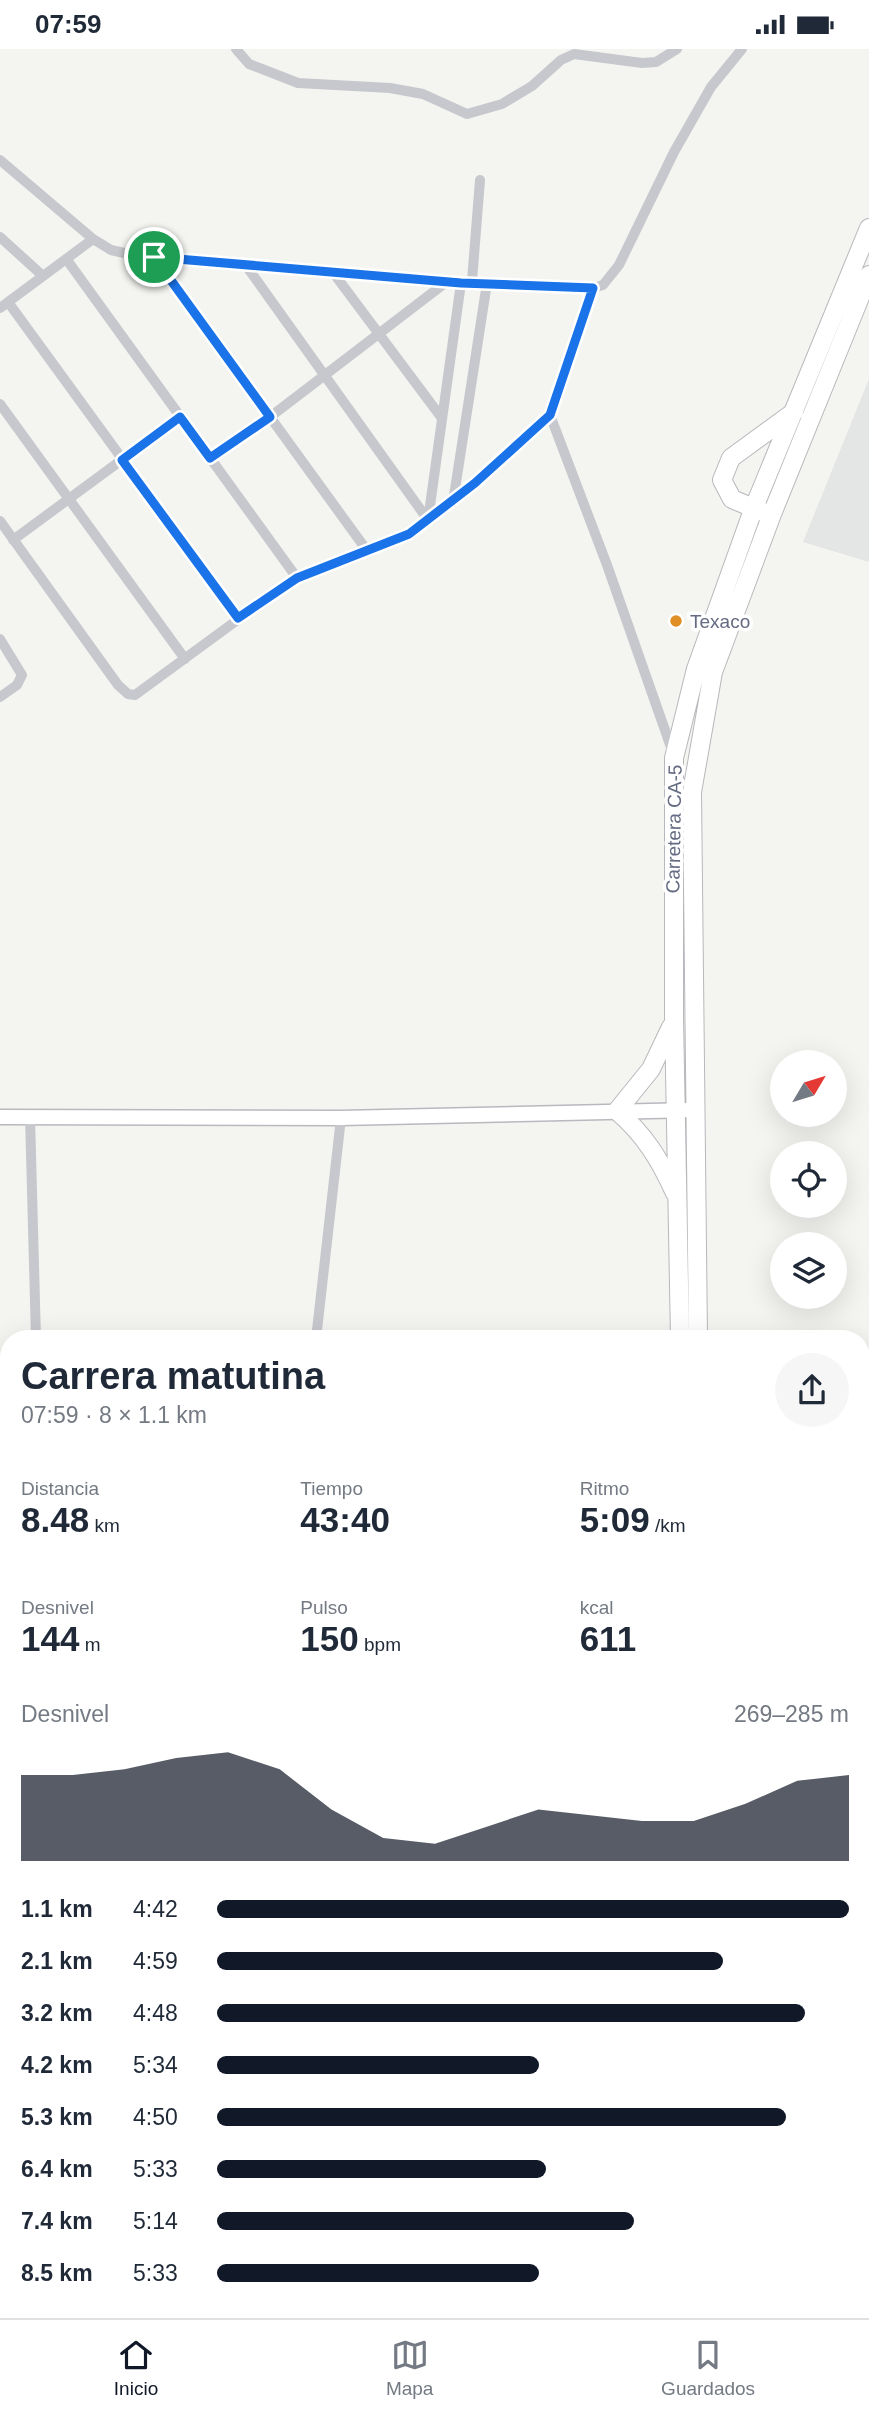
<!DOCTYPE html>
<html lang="es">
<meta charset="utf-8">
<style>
:root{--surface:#fff;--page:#f6f6f7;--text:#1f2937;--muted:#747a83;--line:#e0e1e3;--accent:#111827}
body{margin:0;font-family:Arial,sans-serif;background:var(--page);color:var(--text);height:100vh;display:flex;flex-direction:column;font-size:26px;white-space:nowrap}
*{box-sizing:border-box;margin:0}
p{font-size:23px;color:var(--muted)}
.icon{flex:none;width:38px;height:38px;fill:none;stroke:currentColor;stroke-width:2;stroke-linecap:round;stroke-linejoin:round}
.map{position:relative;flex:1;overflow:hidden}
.details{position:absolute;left:0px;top:1281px;width:870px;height:989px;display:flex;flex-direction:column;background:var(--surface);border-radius:28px 28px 0 0;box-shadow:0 7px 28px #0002}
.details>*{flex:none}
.needle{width:46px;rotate:52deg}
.fabs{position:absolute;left:770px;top:1001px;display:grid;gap:14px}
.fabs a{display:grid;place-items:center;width:77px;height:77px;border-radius:50%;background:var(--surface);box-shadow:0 7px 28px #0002;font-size:35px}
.pin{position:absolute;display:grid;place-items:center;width:60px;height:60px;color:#fff;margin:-30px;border:4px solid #fff;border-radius:50%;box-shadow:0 2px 7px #0007}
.round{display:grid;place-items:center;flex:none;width:74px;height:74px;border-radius:37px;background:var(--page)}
.headline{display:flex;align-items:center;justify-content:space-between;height:119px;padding:0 21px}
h1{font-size:38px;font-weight:800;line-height:52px}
.metrics{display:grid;grid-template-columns:repeat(3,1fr);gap:10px;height:119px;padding:7px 21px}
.metrics div{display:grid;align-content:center}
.metrics b{font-size:35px;font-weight:800}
.metrics small{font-size:19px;font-weight:400}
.metrics p{font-size:19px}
.chart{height:196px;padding:14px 21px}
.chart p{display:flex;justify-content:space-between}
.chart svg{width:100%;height:126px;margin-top:7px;fill:var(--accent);opacity:.7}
ul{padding:0 21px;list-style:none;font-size:23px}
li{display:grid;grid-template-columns:112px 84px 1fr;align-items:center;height:52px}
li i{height:18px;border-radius:9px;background:var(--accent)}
.status{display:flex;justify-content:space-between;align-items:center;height:49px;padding:0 35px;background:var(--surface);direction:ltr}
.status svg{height:19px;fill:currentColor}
.dock{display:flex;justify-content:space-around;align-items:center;height:98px;border-top:2px solid var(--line);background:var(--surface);font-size:19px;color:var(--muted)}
.dock a{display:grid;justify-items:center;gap:4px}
.dock .on{color:var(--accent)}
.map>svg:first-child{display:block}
</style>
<div class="status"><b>07:59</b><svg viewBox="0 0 49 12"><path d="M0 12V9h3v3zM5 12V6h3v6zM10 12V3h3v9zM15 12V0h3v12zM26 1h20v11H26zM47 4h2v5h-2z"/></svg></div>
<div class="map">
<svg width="869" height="2269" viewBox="0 0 869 2269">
<rect width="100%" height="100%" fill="#f4f5f1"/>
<path fill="#e4e5e5" d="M869,330V513L803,493Z"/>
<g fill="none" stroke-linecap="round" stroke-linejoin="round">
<g stroke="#b7b9bf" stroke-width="17">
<path id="secondary" d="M0,1068L341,1069L694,1061"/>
</g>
<g stroke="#b7b8bc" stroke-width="20">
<path id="highway" d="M763,463L732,450L722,431L731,409L794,363
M671,978L651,1020L617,1062C645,1086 660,1111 675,1144
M680,1290L674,968V709L696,620L753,461L869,179
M698,1290L692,743L713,623L772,465L869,226
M695,2261V2269
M712,2261V2269"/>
</g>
<path stroke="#c7c8cd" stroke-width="10" d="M236,0L249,15L298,34L390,39L423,45L467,65L502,55L532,37L561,11L574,5L642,14L656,13L677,0
M0,111L93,190L111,201L133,206L461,234L593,239
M0,188L43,227
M154,208L368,503
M67,211L297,529
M245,215L428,471
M332,222L441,368
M472,232L480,131
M8,253L238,569
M0,259L93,190
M0,355L185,610
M210,409L270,368L449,231
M453,453L487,234
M428,471L461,234
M0,472L118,636L128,645L135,646L288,534L409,485L475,434L550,366
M13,491L180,368
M0,590L22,626L17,636L0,648
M673,704L607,516L550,366L593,239L603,236L619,216L674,103L711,38L742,0
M30,1067L36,1290
M316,1290L341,1069
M861,2097L869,2092
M0,2148H9
M769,2261V2269
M264,2265L306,2269
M344,2269L345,2261
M433,2269L434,2261"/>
<use href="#secondary" stroke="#fff" stroke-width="14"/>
<use href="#highway" stroke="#fff" stroke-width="18"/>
</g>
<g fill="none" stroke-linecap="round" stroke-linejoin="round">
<g stroke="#fff" stroke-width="14">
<path id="route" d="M154,208L461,234L593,239L550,366L475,434L409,485L297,529L238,569L122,411L180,368L210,409L270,368Z"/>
</g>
<use href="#route" stroke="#1a73e8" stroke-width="9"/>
</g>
<circle fill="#e08e26" stroke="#fff" stroke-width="2.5" cx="676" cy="572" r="7"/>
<g text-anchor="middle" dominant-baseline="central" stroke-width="7" stroke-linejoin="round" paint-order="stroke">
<g font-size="19" fill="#646b82" stroke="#fff" text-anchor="start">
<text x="690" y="572">Texaco</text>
</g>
<g font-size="19" fill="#646b82" stroke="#fff">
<text transform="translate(674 780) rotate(-89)">Carretera CA-5</text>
</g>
</g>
</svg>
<div class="fabs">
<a><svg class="needle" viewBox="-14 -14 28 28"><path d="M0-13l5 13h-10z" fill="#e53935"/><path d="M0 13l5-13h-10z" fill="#747a83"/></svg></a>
<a><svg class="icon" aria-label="locate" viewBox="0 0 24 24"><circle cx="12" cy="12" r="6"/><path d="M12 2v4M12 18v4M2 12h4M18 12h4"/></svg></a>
<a><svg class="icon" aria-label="layers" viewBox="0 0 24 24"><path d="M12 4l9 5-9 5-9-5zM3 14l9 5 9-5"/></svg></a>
</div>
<div class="pin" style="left:154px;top:208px;background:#1e9e55"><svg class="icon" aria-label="arrive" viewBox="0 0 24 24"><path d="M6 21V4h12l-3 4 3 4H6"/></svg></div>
<section class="details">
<div class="headline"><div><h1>Carrera matutina</h1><p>07:59 · 8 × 1.1 km</p></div><a class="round"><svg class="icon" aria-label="share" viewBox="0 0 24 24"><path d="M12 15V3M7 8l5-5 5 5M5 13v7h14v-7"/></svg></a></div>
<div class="metrics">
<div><p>Distancia</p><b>8.48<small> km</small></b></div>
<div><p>Tiempo</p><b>43:40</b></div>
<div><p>Ritmo</p><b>5:09<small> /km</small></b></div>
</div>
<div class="metrics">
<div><p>Desnivel</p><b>144<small> m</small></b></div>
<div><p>Pulso</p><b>150<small> bpm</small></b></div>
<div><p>kcal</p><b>611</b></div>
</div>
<div class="chart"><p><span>Desnivel</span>269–285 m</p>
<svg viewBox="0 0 160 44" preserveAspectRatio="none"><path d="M0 44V14L10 14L20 12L30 8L40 6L50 12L60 26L70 36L80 38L90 32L100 26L110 28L120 30L130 30L140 24L150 16L160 14V44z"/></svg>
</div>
<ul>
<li><b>1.1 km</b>4:42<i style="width:100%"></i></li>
<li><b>2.1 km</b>4:59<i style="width:80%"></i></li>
<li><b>3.2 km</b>4:48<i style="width:93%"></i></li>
<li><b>4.2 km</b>5:34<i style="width:51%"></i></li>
<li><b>5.3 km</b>4:50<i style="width:90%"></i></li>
<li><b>6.4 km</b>5:33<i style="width:52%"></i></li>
<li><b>7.4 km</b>5:14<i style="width:66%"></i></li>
<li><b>8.5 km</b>5:33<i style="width:51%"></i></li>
</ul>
</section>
</div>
<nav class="dock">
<a class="on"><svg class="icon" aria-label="home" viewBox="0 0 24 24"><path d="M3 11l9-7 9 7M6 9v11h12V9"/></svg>Inicio</a>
<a><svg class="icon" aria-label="map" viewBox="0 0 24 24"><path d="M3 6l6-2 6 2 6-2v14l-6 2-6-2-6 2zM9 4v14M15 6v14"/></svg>Mapa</a>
<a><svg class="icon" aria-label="saved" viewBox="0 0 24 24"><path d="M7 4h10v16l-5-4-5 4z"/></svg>Guardados</a>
</nav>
